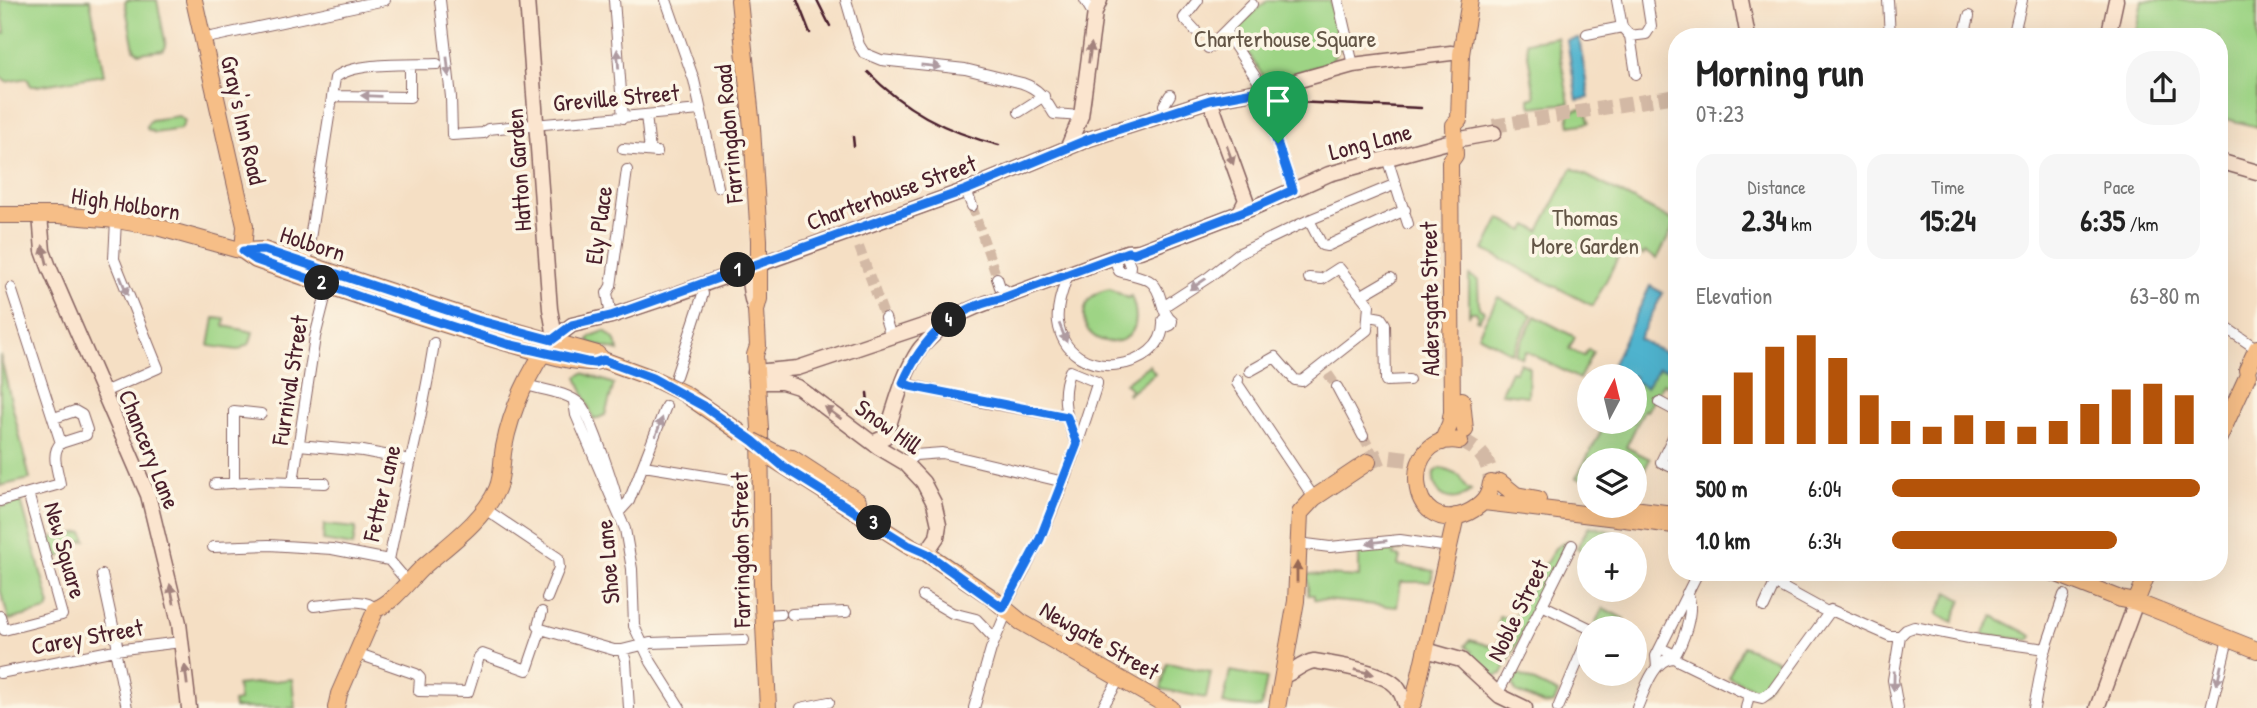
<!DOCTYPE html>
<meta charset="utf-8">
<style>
:root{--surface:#fff;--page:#f6f6f6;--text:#222;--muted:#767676;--accent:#b45309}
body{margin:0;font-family:"Patrick Hand",sans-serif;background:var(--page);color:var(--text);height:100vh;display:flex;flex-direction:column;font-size:26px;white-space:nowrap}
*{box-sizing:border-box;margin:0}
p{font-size:23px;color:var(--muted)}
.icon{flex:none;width:38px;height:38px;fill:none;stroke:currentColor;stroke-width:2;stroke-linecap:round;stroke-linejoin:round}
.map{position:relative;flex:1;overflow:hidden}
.side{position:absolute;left:1668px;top:28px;width:560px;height:553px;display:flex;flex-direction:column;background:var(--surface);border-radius:28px;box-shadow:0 7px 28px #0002}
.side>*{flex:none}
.needle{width:46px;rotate:7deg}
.fabs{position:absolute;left:1577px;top:364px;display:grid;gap:14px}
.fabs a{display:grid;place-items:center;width:70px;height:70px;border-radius:50%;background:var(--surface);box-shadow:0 7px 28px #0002;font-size:35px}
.pin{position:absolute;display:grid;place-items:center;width:60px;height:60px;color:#fff;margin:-72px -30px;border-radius:50% 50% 50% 0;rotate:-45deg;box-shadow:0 0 7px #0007}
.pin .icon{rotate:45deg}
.km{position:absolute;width:35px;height:35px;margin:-18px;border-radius:50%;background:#222;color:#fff;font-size:19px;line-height:35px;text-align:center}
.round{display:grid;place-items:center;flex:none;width:74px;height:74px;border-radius:28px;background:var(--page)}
.summary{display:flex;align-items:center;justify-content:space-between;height:119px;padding:0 28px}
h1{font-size:38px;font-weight:700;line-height:52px}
.figures{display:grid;grid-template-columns:repeat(3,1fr);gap:10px;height:119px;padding:7px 28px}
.figures div{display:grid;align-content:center;border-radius:18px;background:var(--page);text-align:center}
.figures b{font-size:30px;font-weight:700}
.figures small{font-size:19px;font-weight:400}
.figures p{font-size:19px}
.chart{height:196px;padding:14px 28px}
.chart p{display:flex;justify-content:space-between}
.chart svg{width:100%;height:126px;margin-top:7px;stroke:var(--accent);stroke-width:6}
ul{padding:0 28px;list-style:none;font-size:23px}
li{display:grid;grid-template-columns:112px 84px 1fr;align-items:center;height:52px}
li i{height:18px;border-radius:9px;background:var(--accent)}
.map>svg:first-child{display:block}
</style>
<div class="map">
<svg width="2257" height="708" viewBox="0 0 2257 708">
<rect width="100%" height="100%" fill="#fcf5e5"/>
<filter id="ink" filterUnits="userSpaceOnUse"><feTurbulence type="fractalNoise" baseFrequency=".0143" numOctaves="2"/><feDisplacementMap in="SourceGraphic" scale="14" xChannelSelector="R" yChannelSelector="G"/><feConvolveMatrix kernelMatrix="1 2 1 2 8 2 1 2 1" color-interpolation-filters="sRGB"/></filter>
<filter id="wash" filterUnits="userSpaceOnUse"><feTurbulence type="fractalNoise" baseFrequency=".00686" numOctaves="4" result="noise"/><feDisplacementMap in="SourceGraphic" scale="28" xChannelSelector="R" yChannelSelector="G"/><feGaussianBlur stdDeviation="1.57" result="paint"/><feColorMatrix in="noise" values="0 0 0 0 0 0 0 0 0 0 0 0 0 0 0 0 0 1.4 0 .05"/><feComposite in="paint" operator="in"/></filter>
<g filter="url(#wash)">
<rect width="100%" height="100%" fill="#f5dfc4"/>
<path fill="#9ed485" stroke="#747a58" stroke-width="2" d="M0,0H90L104,75L37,86H31L27,78L6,82L0,76V34L5,33Z
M127,0H157L166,46L163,50L139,53L134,49L125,3Z
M1268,0H1330L1341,49L1337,50L1332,62L1263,83L1266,81L1240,40L1236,42L1235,28Z
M2142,0H2257V127L2219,117V37H2135Z
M1557,37L1569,103L1531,107L1529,99L1535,97L1526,42Z
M1586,108L1589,123L1570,126L1568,112Z
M179,116L185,121L181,129L155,133L147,129V125L151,120Z
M1572,168L1676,222L1657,259L1645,252L1643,255L1624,246L1593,306L1484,250L1500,218L1524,231L1528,225L1539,231Z
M1469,275L1478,280L1479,308L1484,311L1479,321L1476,320L1478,315L1476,312H1471L1469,316Z
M1110,289L1128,298L1131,296C1156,358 1074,352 1085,309C1088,296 1099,291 1110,289Z
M1498,297L1532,315L1512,353L1478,335Z
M1535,316L1575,337L1569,349L1584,356L1588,349L1593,352L1579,379L1526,351L1522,358L1515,354Z
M214,318L225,319L224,326L253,332L250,343L238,350L209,346Z
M605,331L614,339L619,351L591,343L588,340L591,336Z
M0,355L30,479L0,486Z
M1520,363L1529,367L1528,396L1501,393L1511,371L1515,372Z
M1149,365L1155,373L1128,395L1127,393L1131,389L1125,383Z
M1659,368L1676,371V390L1663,383L1647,411L1644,410L1626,447L1650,459L1640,479L1635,482L1634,460H1589V482L1576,478L1606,422H1634V384L1636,381L1646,387Z
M583,373L614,384L605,415L594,420L577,377Z
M1441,468L1460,476L1466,487L1471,490C1454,507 1431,497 1434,472Z
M21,501L50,605L47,610L9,620L0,589V507Z
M324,525L356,528L353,546L323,541Z
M1589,526L1617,533L1611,544H1589V555L1577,548Z
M83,532L86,540L67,545L68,554L54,558L49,538Z
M1567,541L1502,674L1494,676L1486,672L1469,657L1472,652L1465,646L1470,640L1497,648L1503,627L1498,625L1499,617L1514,618L1555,548Z
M1402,547L1401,551L1395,550L1394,555L1400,557L1398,565L1434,571L1430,582H1401L1397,607L1314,599V595H1308V574L1359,577V549Z
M1948,592L1962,600L1953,622L1937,614Z
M1603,608L1624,619L1619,628L1593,627Z
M1993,616L2032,636L2030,640L1983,635Z
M1743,646L1779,661L1771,681L1763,692L1728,677Z
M1167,663L1211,672L1206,698L1161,689Z
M1230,671L1267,678L1261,708L1223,704Z
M1518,674L1558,693L1554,703L1545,705L1516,692L1513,685Z
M292,679L295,708H234L233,702L239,701L237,685Z"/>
<path fill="#4fb3ce" stroke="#4c697c" stroke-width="2" d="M1579,38L1589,98L1577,100L1567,40Z
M1650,286L1663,293L1639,339L1676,359V371L1659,368L1646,387L1636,382L1635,384L1634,376H1607Z"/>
</g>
<g filter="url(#ink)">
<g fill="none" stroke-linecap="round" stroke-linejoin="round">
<path stroke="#d3b9a5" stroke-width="10" stroke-dasharray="10 5" stroke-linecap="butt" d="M1195,30L1207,40
M972,206L997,278
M859,247L885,318
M1328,374L1337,387
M1363,436L1375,458"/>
<path stroke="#d3b9a5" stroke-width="14" stroke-dasharray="14 7" stroke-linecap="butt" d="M1493,126L1676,96"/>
<path stroke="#d3b9a5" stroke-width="16" stroke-dasharray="16 8" stroke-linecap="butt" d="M1460,441C1480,447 1491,463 1491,483
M1368,462L1383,456L1408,459"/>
<g stroke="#866261" stroke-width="12">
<path id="street" d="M440,0L451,97L452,135L484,133L488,129L700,110
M614,0L623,118
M666,0L694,80L718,187
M846,0L859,45L864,53L881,60L965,69L1022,83C1040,89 1045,99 1054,114L1081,116
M1085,0L1092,12H1095
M1338,0L1353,65
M1617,0L1622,27
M1888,0L1890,37
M1622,27L1630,36L1636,74
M1195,30L1184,18L1198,0
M1225,31L1264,90L1276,139L1293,190
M1587,34L1622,27
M1630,36L1646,34L1651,26L1647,0
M1964,37L1969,16
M2013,37L2022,0
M202,39L385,0
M1208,48L1252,4
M333,96L410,97V65
M1019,112L1044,96
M1167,114L1164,105L1170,95
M646,115L650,151
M623,149L657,152
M1387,158L1408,224
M966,190L972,206
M1309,220L1322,245L1327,246L1405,210
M1125,253L1130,266L1129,274
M1114,258L1119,271C1128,274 1144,276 1151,282C1163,291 1160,313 1172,321L1171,325L1164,328
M303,267L307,258L335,78C353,61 413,65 437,64
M1068,274C1063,289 1056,307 1058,322C1067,387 1167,372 1163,320L1167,317
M997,278L1000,287L1012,294
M11,288L61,443
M1362,295L1391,278
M1163,307L1209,277L1238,254L1309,220L1396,184
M611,316L607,293L611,286L627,170
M1370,316L1381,318L1385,324L1386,381L1409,380
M885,318L891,337
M2219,323L2257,349
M1250,371L1275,357L1295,380L1302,381L1367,330L1369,305L1339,268L1322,279L1309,278
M676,376L703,294L700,284
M1238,380L1237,383L1314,498
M903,383L977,401L1067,417
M526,385C543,390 568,392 581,405C590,415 619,497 619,511
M1337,387L1363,436
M104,392L158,368L114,259L116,220
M574,402L576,415L625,529L632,569L634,626L651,662L680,708
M1659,402L1676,411
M54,418L75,411L82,415L87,430L86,435L61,443
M1676,431L1661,462L1676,469
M299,445L363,451L410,460
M905,463L915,455L942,453L1064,482
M644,466L737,481
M234,482V411L261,414
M293,482L315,337L328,286
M215,484L262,481L325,483
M0,501L60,484C58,471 50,453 61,443
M485,509L558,558L559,568L547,598
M619,512L629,501L666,406
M1298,543L1330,547L1400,540L1449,547
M213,547L269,545L332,549L389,560L407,581
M389,560C403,488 423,417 434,343
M102,575L118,649
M1776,584L1829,613
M923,596L952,613L976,619L995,639
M1542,605L1589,628
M314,606C331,605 364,595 376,609
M1764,607L1780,572
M1003,608C1046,539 1073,460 1097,384V382L1070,371C1059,395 1067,421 1077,445
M792,614L846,612
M764,615L781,614
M0,616L4,630L62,615L28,493
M541,629L614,650H622L650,643L744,640
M541,629L538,626L542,612
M1900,636L1906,630L1914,627L1979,640L2046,649
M1660,648L1671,653L1677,660L1749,695L1762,698L1773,690L1831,610L1890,636H1900
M115,650L127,708
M622,650L626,661L629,708
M356,653L416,674L420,678L419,691L468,692L479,657L482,654L527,670L541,629
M1657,667L1656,656L1698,572
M0,673L115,650L181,642
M1498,693L1572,545
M801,708L829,702
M974,708L991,649L1007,611
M1102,708L1120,678
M1558,708L1589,635
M1637,708C1644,692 1653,659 1673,658C1683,644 1696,608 1687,593
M1746,708L1749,695
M1898,708L1893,680L1900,636
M2034,708L2044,654L2064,595
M2211,708L2228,639"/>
</g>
<g stroke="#866261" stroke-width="17">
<path id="secondary" d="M527,0L550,309L555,337
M1741,0L1748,37
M2108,37L2116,0
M1210,100L1246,200L1241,210
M1067,149L1081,116L1095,12L1100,0
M2219,161L2257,172
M40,215L43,251L49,267L148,495L179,623L189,708
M745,268C752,281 748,297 756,310
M552,340L572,325L611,316L671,296L966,190L1089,139L1210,100L1264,90L1353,65L1451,53
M755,372L798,368L929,324C955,320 975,304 1000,299L1127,252L1140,251L1255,207L1329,174L1455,140L1494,133
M756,376L764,382H782L798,387L878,447L905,463L923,482L934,503L939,525L937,537L926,553
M874,442L885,437C895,409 902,375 919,350C927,339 938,333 945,322
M1426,650L1461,660L1500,696L1525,708
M1283,676C1294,673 1301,663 1314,661C1333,664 1386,672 1397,687C1402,693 1404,701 1406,708
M2097,708L2136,602"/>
</g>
<g stroke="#866261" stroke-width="18">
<path id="primary" d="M194,0L245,226L243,251
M739,0L752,128L759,240V299L756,310L758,346L755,355L760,428L762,583L768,708
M0,215H59L116,220L157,227L243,251L256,260C345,292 434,323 525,348C546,354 583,367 603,360
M243,251L264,250L477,320L597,354L603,360L652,378
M1462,400L1465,430
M2219,438L2248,375L2247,370L2257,348
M1460,441C1397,431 1406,542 1469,512C1482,505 1489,498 1491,483
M1442,442L1450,424L1452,412L1450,162L1455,155L1454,125L1459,120L1461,54L1470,0
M792,458L858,501
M773,459L916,550L926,553L991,597L1021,622L1171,708
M1500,482L1516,495L1538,499
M1484,502L1674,525
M1625,508L1673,514
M2052,572L2121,599L2136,602L2257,650
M2136,602L2148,572
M336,708L339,694L376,609C394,602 409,580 423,567C449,544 483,521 497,489C503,475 501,462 504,447C511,410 529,371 552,340
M1277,708L1296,601L1300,513L1314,498L1368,462
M1410,708L1414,701L1456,516"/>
</g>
<use href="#street" stroke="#fff" stroke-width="10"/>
<use href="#secondary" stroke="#fbe5cf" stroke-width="14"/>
<use href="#primary" stroke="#f6be87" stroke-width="16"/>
<path stroke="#4a1f2b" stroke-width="2.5" d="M797,0L810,33
M817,0L830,26
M868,72C903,109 949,133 999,145
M1274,101L1421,108
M853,137L854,146
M867,393L868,402"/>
<g stroke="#866261" stroke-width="18" stroke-linecap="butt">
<path id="primary-bridge" d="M652,378L685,394L741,433
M753,441L782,456L792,458"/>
</g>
<use href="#primary-bridge" stroke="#f6be87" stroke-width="16"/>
</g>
<defs><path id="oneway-solid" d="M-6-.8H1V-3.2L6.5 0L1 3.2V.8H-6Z" transform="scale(1.75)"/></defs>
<g fill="#a2827d">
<use href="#oneway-solid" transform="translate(1090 53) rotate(-82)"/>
<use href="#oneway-solid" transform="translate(1230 155) rotate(70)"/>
<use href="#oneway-solid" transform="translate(45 255) rotate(-104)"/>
<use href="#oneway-solid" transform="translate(833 413) rotate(-144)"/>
<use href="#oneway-solid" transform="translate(172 594) rotate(-102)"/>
<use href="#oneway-solid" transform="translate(1364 672) rotate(13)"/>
<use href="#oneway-solid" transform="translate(186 675) rotate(-97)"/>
</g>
<g fill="#ae9aa0">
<use href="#oneway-solid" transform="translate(618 59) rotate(-94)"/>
<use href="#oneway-solid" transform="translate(931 66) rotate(6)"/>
<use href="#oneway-solid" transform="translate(448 67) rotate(84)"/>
<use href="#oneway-solid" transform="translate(371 96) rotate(-178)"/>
<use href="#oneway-solid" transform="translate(1198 284) rotate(146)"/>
<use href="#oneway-solid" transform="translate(124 286) rotate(68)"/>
<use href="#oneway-solid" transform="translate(1063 333) rotate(68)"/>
<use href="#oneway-solid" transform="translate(659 427) rotate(-70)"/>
<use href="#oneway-solid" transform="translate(1377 542) rotate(173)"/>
<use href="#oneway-solid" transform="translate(2219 675) rotate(103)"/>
<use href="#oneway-solid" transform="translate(1894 681) rotate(91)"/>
</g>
<use fill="#976754" href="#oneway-solid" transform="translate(1297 572) rotate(-90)"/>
</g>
<g fill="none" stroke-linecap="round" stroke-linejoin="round" filter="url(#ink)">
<g stroke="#fff" stroke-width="14">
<path id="route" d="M1264,90L1276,139L1293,190L1255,207L1134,253L1128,252L1000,299C953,308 921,340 903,383L910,386L1067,417L1077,444L1040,539L1003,608L926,553L908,545L785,468L753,441L705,407L652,378L603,360L594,363L586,362L507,344L363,298L256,260L243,251L264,250L477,320L552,340L572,325L611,316L966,190L1089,139L1210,100Z"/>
</g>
<use href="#route" stroke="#1a73e8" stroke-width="9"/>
</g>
<g text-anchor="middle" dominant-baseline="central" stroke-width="7" stroke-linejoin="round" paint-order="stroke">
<g font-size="24" fill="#635546" stroke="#fcf5e5">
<text x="1285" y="38">Charterhouse Square</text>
<text x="1585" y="217">Thomas<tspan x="1585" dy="28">More Garden</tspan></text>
</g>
<g font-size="24" fill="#4a1f2b" stroke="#fcf5e5">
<text transform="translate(616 97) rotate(-5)">Greville Street</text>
<text transform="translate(244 120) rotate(77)">Gray's Inn Road</text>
<text transform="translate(728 134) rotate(-95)">Farringdon Road</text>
<text transform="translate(1370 141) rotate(-15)">Long Lane</text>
<text transform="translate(518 170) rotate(-94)">Hatton Garden</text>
<text transform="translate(891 192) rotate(-20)">Charterhouse Street</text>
<text transform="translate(126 203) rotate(9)">High Holborn</text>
<text transform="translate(598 225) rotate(-82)">Ely Place</text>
<text transform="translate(313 243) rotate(18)">Holborn</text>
<text transform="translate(1429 299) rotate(-91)">Aldersgate Street</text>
<text transform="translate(289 380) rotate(-81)">Furnival Street</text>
<text transform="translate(889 426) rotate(36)">Snow Hill</text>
<text transform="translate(150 449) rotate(68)">Chancery Lane</text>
<text transform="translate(381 493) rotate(-77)">Fetter Lane</text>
<text transform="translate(66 550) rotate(74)">New Square</text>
<text transform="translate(740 550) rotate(-91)">Farringdon Street</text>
<text transform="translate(607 562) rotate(-95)">Shoe Lane</text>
<text transform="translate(1517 610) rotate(-64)">Noble Street</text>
<text transform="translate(87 636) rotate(-10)">Carey Street</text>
<text transform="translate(1100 640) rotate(30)">Newgate Street</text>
</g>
</g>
</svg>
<div class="fabs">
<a><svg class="needle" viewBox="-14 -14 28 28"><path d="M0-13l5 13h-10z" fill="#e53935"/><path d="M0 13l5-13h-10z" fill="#767676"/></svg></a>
<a><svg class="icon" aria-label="layers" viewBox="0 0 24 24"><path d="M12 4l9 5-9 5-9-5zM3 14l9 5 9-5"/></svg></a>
<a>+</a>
<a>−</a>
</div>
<div class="pin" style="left:1278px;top:143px;background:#1e9e55"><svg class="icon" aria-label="arrive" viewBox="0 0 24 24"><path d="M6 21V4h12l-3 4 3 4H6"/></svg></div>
<b class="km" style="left:738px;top:270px">1</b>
<b class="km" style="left:322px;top:283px">2</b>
<b class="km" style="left:874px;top:523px">3</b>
<b class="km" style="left:949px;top:320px">4</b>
<section class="side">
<div class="summary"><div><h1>Morning run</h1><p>07:23</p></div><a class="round"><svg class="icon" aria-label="share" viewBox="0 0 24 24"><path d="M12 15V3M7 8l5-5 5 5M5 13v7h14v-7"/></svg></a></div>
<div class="figures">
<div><p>Distance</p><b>2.34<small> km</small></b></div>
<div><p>Time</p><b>15:24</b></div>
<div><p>Pace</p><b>6:35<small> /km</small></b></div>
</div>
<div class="chart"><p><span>Elevation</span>63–80 m</p>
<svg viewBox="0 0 160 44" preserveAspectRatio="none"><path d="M5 44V27M15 44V19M25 44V10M35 44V6M45 44V14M55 44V27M65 44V36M75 44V38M85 44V34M95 44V36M105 44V38M115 44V36M125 44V30M135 44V25M145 44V23M155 44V27"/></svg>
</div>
<ul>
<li><b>500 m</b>6:04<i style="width:100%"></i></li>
<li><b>1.0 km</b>6:34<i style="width:73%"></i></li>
</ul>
</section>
</div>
